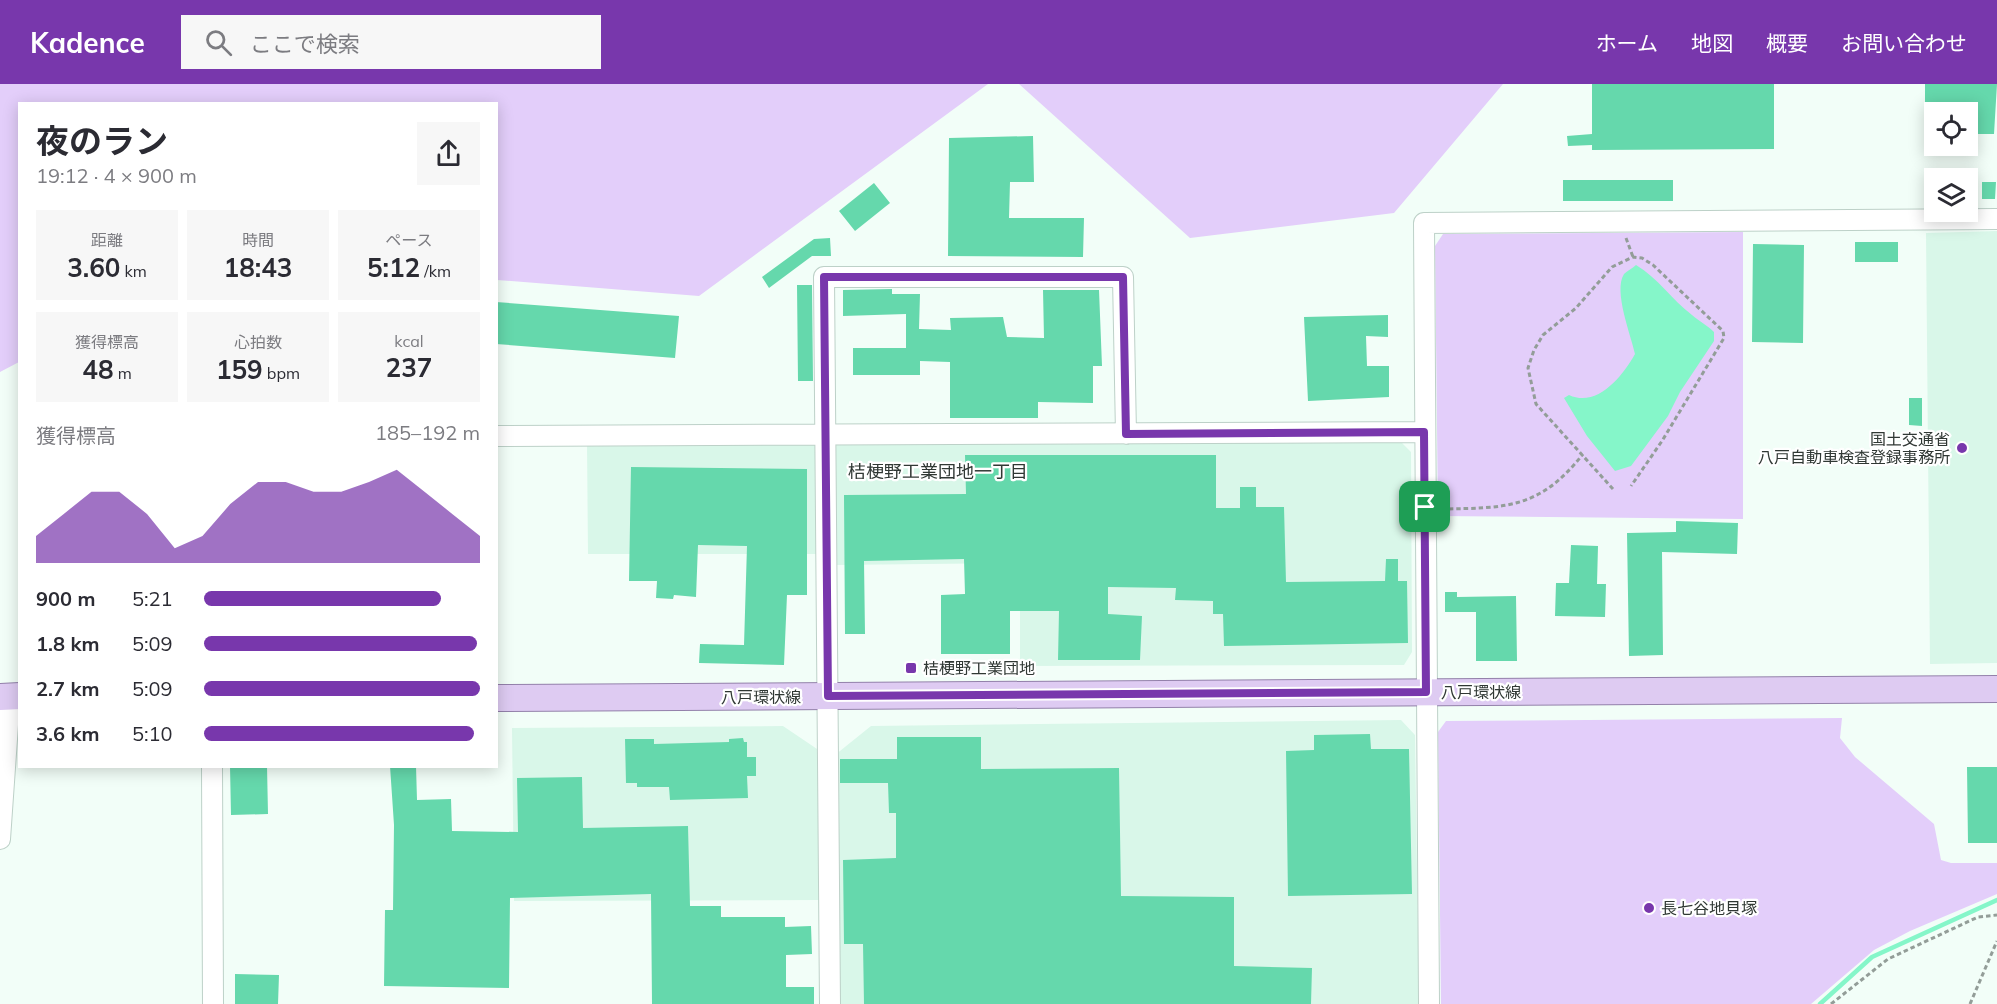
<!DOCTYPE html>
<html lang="ja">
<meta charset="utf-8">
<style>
:root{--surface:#fff;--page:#f7f7f7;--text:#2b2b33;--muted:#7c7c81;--accent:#7837ac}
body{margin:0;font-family:Mulish,"Noto Sans JP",sans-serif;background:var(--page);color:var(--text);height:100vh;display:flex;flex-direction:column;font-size:22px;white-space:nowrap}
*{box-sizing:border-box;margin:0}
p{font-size:20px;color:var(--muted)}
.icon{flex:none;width:33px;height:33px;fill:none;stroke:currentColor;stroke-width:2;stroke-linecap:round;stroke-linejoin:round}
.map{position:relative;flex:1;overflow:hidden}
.drawer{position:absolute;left:18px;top:18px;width:480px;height:666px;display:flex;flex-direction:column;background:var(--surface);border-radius:0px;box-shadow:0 3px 15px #0003}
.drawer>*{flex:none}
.fabs{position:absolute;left:1924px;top:18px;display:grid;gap:12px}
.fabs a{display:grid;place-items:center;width:54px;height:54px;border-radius:0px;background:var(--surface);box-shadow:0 3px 15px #0003;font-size:30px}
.pin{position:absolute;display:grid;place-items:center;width:51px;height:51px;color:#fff;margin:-26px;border-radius:12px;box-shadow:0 3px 9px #0006}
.round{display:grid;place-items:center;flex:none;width:63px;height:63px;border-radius:0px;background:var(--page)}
.headline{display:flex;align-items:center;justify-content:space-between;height:102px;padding:0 18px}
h1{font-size:33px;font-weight:700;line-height:45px}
.stats{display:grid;grid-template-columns:repeat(3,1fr);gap:9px;height:102px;padding:6px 18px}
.stats div{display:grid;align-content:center;border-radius:0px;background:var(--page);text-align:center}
.stats b{font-size:26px;font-weight:700}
.stats small{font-size:16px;font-weight:400}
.stats p{font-size:16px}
.chart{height:168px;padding:12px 18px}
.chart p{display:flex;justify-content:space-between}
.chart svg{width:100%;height:108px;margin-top:6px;fill:var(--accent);opacity:.7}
ul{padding:0 18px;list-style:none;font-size:20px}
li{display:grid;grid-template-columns:96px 72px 1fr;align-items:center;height:45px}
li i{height:15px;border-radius:8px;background:var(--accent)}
header{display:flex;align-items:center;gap:36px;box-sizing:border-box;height:84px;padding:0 30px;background:var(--accent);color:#fff}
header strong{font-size:28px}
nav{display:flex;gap:33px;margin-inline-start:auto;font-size:21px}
.search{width:420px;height:54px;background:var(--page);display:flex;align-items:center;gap:15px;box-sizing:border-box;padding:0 21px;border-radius:0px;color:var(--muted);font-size:22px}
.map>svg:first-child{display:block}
</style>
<header>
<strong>Kadence</strong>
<div class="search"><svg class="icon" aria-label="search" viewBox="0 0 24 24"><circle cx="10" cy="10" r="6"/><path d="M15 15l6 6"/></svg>ここで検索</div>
<nav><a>ホーム</a><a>地図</a><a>概要</a><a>お問い合わせ</a></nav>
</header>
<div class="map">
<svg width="1997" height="920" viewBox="0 0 1997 920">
<rect width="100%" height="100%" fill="#f2fef8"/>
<path fill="#d9f7e9" d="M1997,147V579L1930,580L1926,149Z
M587,359H1402L1411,368L1412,568L1404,581L1020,582V479L836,481L835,470H588Z
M1401,636L1415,651L1419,920H838L835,671L871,642Z
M783,642L820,667L819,816L514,817L512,644Z"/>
<path fill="#e3cefa" d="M0,0H988L699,212L497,196L496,20H20L19,278L0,288Z
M1019,0H1503L1394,129L1190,154Z
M1743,148V435L1438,432L1435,162L1443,150Z
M1842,634L1840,654L1855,673L1934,740L1941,776L1951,779H1997V810L1910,847L1874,866L1811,920H1441L1438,648L1446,637Z"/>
<path fill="#85f6c9" d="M1636,181C1658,194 1672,216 1692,231C1699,237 1707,241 1714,248V257L1680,308L1668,332L1631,382L1615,387L1587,352L1564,314L1569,311C1597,324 1622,293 1635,270C1631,251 1613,207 1624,190C1627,187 1633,184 1636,181Z"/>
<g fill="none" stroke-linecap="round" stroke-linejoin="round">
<path stroke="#85f6c9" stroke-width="4.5" d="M1820,920L1872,873L1997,816"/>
</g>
<path fill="#65d8ac" d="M1592,0H1774V65L1592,66V61L1568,62L1567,52L1592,50Z
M1925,0H1997L1994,50H1968V28H1925Z
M1033,52L1034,98H1010L1009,134H1084L1083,173L948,172L949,54Z
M1563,96H1673V117H1563Z
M1982,98H1996L1995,115H1982Z
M874,99L890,119L855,147L839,127Z
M830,154L831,172H812L769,204L762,193L814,155Z
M1855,158H1898V178H1855Z
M1753,160L1804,161L1803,259L1752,258Z
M797,201H812L813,297H798Z
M892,205V210H920L919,245L951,246L950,234L1003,233L1007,253L1044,254L1043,206H1099L1102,282H1093V319L1038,318V334H950V278L920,277V291H853V264H906V230L843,232V206Z
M496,218L679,232L675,274L496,260Z
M1388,231V253L1366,252L1367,282H1389V313L1308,317L1304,233Z
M1909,314H1922V342L1909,341Z
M965,371H1216V424H1240V403H1256V423H1284L1286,498L1385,497L1386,475H1398V497H1407L1408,559L1224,562L1223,530H1213V517L1175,516L1176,504L1108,503V530L1142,532L1140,576H1058L1059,527H1010V570H941V511L965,510L964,475L864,477L865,550H845L844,411L966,410Z
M631,383L807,385V511H787L784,581L699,579L700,560L744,561L747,462L698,461L696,513L674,511L673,515L656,514L657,497H629Z
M1676,437L1738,439L1737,470L1662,468L1663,571L1629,572L1627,449L1676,448Z
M1571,461L1598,462L1597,500H1606L1605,533L1555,532L1556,499H1569Z
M1445,508H1457V513L1516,512L1517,577H1476V528H1445Z
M1370,650L1371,665H1409L1412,810L1288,812L1286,667L1314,666V651Z
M897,653H981V685L1119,684L1121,812L1234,813V882L1312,884L1311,920H864L863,860H844L843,776L896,774V729H889L888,699H840V675H897Z
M743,654L744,658H747V673H756V692H747L748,714L670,716L669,703H637V699H626L625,655H654V660L729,658V655Z
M230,682H267L268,730L231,731Z
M390,682H416L417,716L451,715L452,747L518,748L517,694L582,693L583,744L688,742L690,822H721V833H785V843L811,842L812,870L786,871V903H814V920H652L651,810L510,814L509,904L384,902L385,826H393L394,741Z
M1967,683H1997V759H1968Z
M235,890L279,891L278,920H235Z"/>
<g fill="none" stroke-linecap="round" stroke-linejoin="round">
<g stroke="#bdd1c8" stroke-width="22">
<path id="minor" d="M496,352L1424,348
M212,682L213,920
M0,755L10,612
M830,920L824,193H1123L1126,350
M1429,920L1424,139L1997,135"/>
</g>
<g stroke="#9381aa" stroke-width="28">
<path id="major" d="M0,613L20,612
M496,614L1997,605"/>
</g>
<path stroke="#939d98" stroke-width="3" stroke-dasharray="4.5 3" stroke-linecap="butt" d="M1626,154L1633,173
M1613,405L1536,320L1528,284L1534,266L1543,251L1576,224L1612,183L1633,173L1642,174L1653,181L1723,247L1724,254L1662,357L1631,402
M1441,425C1506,424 1540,425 1583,370
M1831,920L1888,875L1978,833L1997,831
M1970,920L1997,857"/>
<use href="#minor" stroke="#fff" stroke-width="20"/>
<use href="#major" stroke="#decbf2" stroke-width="26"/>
</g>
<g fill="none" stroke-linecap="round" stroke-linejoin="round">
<g stroke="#fff" stroke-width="12">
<path id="route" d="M824,193H1123L1126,350L1424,348L1426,608L828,612Z"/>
</g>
<use href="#route" stroke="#7837ac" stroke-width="8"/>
</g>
<g fill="#7837ac" stroke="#fff" stroke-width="2">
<circle cx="1962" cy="364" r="6"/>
<rect x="905" y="578" width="12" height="12" rx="3"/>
<circle cx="1649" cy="824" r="6"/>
</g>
<g text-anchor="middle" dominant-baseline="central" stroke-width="4.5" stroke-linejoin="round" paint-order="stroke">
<g font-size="16" fill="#303834" stroke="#fff" text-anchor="start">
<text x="1950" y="355" text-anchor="end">国土交通省<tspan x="1950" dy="18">八戸自動車検査登録事務所</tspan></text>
<text x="923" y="584">桔梗野工業団地</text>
<text x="1661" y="824">長七谷地貝塚</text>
</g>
<g font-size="16" fill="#303834" stroke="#fff">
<text x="1481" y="608">八戸環状線</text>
<text x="761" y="613">八戸環状線</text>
</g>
<g font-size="18" fill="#303834" stroke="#fff">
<text x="938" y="387">桔梗野工業団地一丁目</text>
</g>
</g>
</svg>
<div class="fabs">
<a><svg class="icon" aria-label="locate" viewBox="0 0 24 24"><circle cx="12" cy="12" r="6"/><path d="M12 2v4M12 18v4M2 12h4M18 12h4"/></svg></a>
<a><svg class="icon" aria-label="layers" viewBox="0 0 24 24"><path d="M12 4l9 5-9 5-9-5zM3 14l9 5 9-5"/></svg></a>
</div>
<div class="pin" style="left:1425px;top:423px;background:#1e9e55"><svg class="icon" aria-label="arrive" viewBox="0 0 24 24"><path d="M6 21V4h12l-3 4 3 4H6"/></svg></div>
<section class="drawer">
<div class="headline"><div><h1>夜のラン</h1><p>19:12 · 4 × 900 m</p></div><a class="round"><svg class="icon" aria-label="share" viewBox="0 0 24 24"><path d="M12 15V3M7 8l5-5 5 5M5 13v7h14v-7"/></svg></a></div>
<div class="stats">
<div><p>距離</p><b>3.60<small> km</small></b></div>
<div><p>時間</p><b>18:43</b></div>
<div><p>ペース</p><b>5:12<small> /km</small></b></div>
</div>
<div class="stats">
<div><p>獲得標高</p><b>48<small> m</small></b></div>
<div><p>心拍数</p><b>159<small> bpm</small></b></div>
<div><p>kcal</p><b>237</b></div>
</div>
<div class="chart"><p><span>獲得標高</span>185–192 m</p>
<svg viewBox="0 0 160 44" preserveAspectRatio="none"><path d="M0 44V33L10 24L20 15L30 15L40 24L50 38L60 33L70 20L80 11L90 11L100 15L110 15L120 11L130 6L140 15L150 24L160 33V44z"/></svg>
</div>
<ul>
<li><b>900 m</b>5:21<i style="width:86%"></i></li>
<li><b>1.8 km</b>5:09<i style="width:99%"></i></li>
<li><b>2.7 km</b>5:09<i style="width:100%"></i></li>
<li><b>3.6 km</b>5:10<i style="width:98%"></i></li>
</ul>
</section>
</div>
